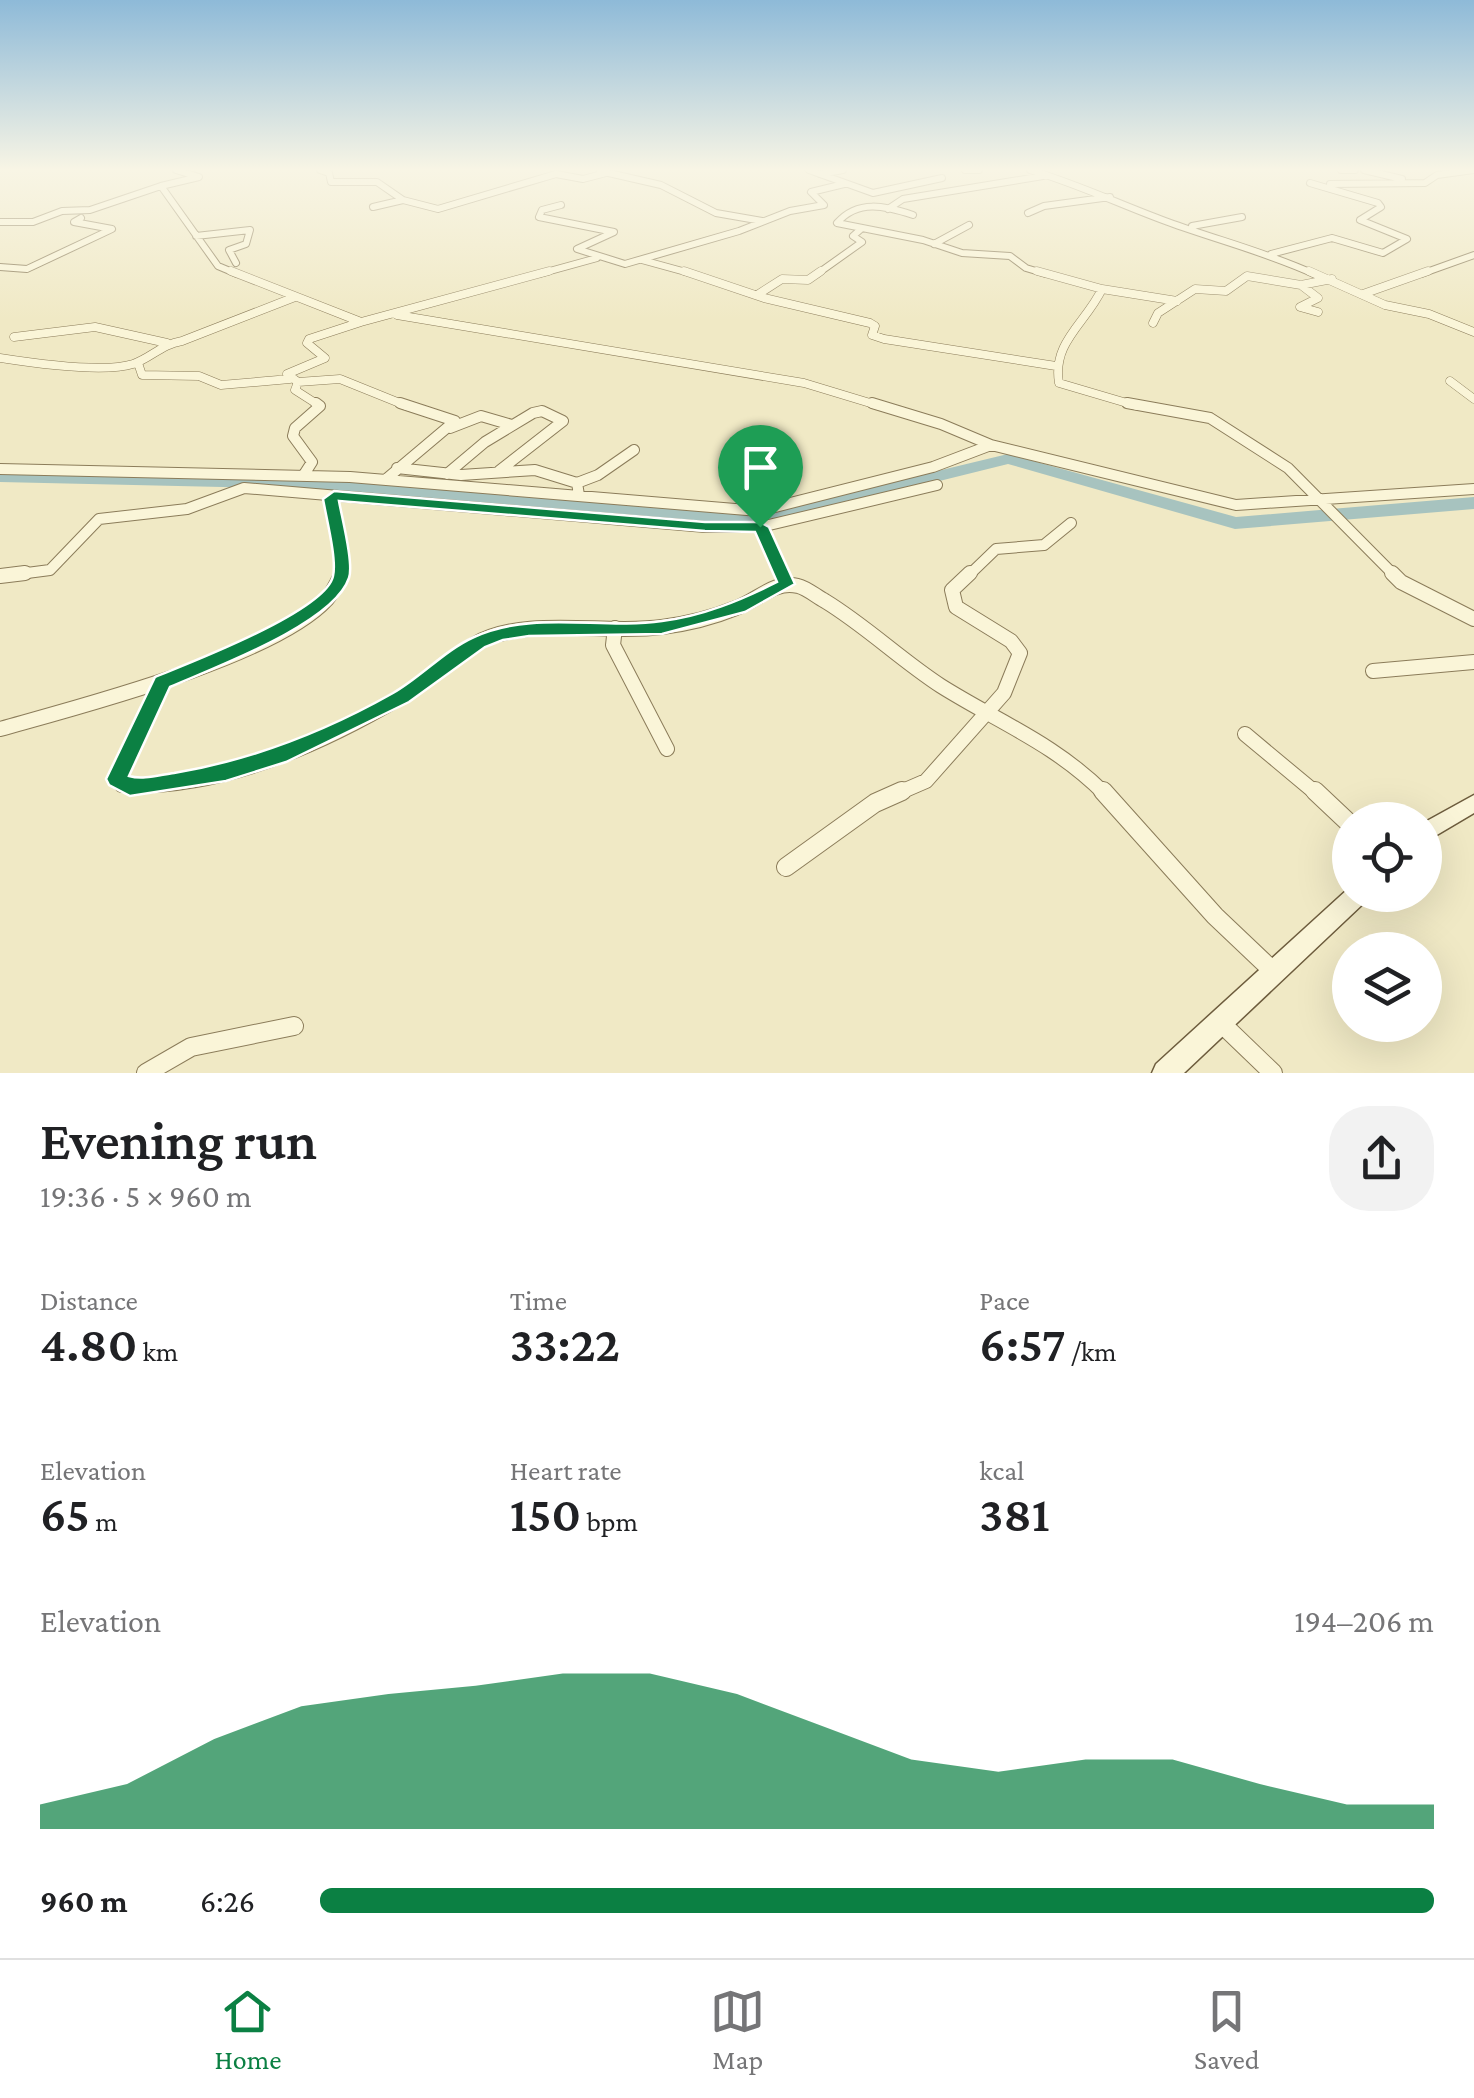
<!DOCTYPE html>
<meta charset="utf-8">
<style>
:root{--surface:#fff;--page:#f2f2f2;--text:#202124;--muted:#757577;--line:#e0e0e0;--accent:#0b8043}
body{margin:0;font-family:"Crimson Pro",serif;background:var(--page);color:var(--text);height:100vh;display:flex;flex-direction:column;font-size:38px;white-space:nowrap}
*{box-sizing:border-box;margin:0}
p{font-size:32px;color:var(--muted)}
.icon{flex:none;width:55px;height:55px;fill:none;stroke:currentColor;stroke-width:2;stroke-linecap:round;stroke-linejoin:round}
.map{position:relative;height:1073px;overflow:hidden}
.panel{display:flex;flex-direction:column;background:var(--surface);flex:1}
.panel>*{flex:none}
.controls{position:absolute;left:1332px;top:802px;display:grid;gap:20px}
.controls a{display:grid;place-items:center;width:110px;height:110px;border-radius:50%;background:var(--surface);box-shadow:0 10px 40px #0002;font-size:50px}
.pin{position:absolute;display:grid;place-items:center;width:85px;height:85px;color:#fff;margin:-102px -42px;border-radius:50% 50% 50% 0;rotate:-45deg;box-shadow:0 0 10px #0007}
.pin .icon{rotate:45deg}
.round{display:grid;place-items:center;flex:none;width:105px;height:105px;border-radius:40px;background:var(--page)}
.headline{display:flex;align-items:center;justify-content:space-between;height:170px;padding:0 40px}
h1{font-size:55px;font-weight:600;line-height:75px}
.stats{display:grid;grid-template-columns:repeat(3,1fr);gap:15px;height:170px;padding:10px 40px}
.stats div{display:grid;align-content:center}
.stats b{font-size:50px;font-weight:600}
.stats small{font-size:28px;font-weight:400}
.stats p{font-size:28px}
.chart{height:280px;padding:20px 40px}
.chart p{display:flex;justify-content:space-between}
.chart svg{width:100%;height:180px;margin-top:10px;fill:var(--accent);opacity:.7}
ul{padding:0 40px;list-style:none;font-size:32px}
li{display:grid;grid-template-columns:160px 120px 1fr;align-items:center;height:75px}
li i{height:25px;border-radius:12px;background:var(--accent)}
.tabs{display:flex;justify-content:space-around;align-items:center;height:140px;border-top:2px solid var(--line);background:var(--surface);font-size:28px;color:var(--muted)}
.tabs a{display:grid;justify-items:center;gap:5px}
.tabs .active{color:var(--accent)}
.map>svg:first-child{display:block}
</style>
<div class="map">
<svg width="1474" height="1073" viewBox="0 0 1474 1073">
<rect width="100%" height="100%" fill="#f0e9c5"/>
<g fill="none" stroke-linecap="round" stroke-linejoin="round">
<path fill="#a7c3bf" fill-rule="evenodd" d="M1008,454L1236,517L1474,497V509L1235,529L1008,464L770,523L760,517L763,513Z
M0,470L317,477L745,514L755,520L745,526L317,489L0,482Z"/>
<g stroke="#8b7c5a" stroke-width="8">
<path id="minor-far4" d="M176,170L199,177L161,186L218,266L237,274
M320,170L329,173L331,182H377L403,200
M809,170L873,193L942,178
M965,170H979
M1030,170C1078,184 1121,205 1168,222C1217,240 1266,252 1314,274
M1341,170H1355
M1364,170L1402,179
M600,171L661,185L716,213L762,221
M820,174L843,170
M1330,184L1425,183L1437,175L1474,170
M561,205L542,210L539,217L614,232L577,249L625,264L739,231L790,211L824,205L811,192L844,184
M373,207L403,200L438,209L556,174L583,179L606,173
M888,209L903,199L1043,176
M1028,213L1044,206L1110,197
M913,215C885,206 858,199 837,223L923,240L962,253L1010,256L1026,268L1046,274
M0,222H33L62,211L90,210L161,186
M1192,226L1242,217
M196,236L250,230L246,244L229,250L236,263
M934,244L969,225
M1271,254L1332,238L1383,253L1407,239L1360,220L1381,207L1378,203L1310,183
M642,260L693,274
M0,267L27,269L112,229L74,222L81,218
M539,274L597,258
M817,274L862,242L853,236L861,229
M1421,274L1474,255"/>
</g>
<g stroke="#8b7c5a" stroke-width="9">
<path id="minor-far3" d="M231,271L361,322L549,271
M684,271L764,298L870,323L875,326L872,335L884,339L1056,366
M1037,271L1102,289C1086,323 1052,342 1059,383L1137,406
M1309,271L1385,305L1429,314L1474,332
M1301,285L1318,298L1300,307L1318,312
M1102,289L1177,301
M1363,294L1428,271
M757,295L782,279L808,280L821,271
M397,315L804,383L880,406
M361,322L309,339L307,343L325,358L287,374L298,382L340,379L407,406
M1153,323L1158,313L1195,289L1226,291L1247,276L1301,285L1332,279
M14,337L95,327L167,343
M0,358C32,363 104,373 133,364C151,358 162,344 182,341L295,297
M138,363L142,375L199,376L221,385L290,379
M1450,381L1474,399
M298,382L295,390L320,406"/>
</g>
<g stroke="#8b7c5a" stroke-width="12">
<path id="minor-far2" d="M872,403L941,424L991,445
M1127,403L1210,418L1288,468L1395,576
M450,428L481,416L512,425
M397,468L461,475L535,470L577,483L579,495
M0,469L350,477L759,511L933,467L991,445L1236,505L1474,489
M447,474L485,442L533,413L542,411L563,421L499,471
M303,476L312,462L293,436L295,428L320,406L316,403
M385,480L455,421L400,403
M577,483L598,475L634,450
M334,496L331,499L342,576
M759,524L782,576
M4,576L50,570L99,519L187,509L244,488L705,527H761L937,485
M968,576L996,549L1044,545L1071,523"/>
</g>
<g stroke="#8b7c5a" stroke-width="16">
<path id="minor-far1" d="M781,573L786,584
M1392,573L1401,582L1474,619
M0,576L25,573
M615,628L613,645L667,749
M1373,671L1474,662
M162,682L118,773L122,785C218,790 320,745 401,697C427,682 449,660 475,644C524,615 607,635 662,627C686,624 714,617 736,608C757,601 774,580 798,586C807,588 817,597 825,601C866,626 901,660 941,686C1000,723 1054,743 1105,794
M0,729C78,707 274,657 327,599C333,592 338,581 342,573
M1245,734L1317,794
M896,794L926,781L1004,693L1020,653L1011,641L956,607L952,590L970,573"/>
</g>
<g stroke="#8b7c5a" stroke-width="20">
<path id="minor" d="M1103,791L1215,916L1274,972
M1315,791L1350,824
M786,867L875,803L902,791
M1220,1022L1273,1073
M146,1073L191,1047L294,1026"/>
</g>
<g stroke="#6d5c3d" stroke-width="3">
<path id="secondary" d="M1474,795V813L1425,842V822Z
M1349,888L1350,895H1368L1365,902L1184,1073H1152L1156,1064Z"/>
</g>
<use href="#minor-far4" stroke="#faf5d8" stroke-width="6"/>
<use href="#minor-far3" stroke="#faf5d8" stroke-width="8"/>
<use href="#minor-far2" stroke="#faf5d8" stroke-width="10"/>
<use href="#minor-far1" stroke="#faf5d8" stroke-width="14"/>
<use href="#minor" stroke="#faf5d8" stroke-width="18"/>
<use href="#secondary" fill="#faf5d8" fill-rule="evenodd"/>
</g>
<linearGradient id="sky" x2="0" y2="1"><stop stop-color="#8ebad8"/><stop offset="0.53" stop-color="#f8f5e5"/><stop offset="1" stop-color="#f8f5e5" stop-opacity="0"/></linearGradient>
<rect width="1474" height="320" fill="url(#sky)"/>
<path fill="#0b8043" stroke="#fff" stroke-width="2.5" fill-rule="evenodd" d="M334,491L705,522H760L769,527L795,584L745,612L662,634L529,636L503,640L485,647L409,702L286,762L226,781L130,796L109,785L106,779L155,677C189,663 326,611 333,576C337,559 326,517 323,499ZM339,501L705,531L755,532L777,582C741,600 703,616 662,621C601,630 533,610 474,637C445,650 421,677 393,693C324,732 252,760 174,773C159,775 143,780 129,776L170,687C213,668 334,624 349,578C354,564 342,518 339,501Z"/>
</svg>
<div class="controls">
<a><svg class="icon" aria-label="locate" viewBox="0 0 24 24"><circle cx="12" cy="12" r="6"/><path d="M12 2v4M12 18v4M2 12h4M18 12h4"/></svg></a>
<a><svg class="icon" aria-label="layers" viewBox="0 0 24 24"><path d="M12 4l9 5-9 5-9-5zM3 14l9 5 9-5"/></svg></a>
</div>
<div class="pin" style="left:760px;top:527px;background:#1e9e55"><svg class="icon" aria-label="arrive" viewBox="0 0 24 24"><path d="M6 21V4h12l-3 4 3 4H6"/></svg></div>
</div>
<section class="panel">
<div class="headline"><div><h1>Evening run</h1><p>19:36 · 5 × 960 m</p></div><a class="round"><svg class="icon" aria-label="share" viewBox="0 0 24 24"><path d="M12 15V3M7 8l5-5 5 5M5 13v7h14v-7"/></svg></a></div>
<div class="stats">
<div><p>Distance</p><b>4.80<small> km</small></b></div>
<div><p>Time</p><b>33:22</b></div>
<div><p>Pace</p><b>6:57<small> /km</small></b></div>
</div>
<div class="stats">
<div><p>Elevation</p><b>65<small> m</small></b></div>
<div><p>Heart rate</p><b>150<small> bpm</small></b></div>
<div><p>kcal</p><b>381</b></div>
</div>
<div class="chart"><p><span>Elevation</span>194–206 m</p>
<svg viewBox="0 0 160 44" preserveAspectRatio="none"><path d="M0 44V38L10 33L20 22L30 14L40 11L50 9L60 6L70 6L80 11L90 19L100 27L110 30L120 27L130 27L140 33L150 38L160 38V44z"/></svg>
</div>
<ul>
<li><b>960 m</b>6:26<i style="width:100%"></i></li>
</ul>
</section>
<nav class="tabs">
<a class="active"><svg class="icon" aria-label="home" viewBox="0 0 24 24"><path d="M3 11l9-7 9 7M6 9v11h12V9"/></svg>Home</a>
<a><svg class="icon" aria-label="map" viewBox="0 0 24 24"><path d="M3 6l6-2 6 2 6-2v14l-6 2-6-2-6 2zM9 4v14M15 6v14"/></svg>Map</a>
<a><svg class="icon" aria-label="saved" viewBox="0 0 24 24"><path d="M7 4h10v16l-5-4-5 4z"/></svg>Saved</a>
</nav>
